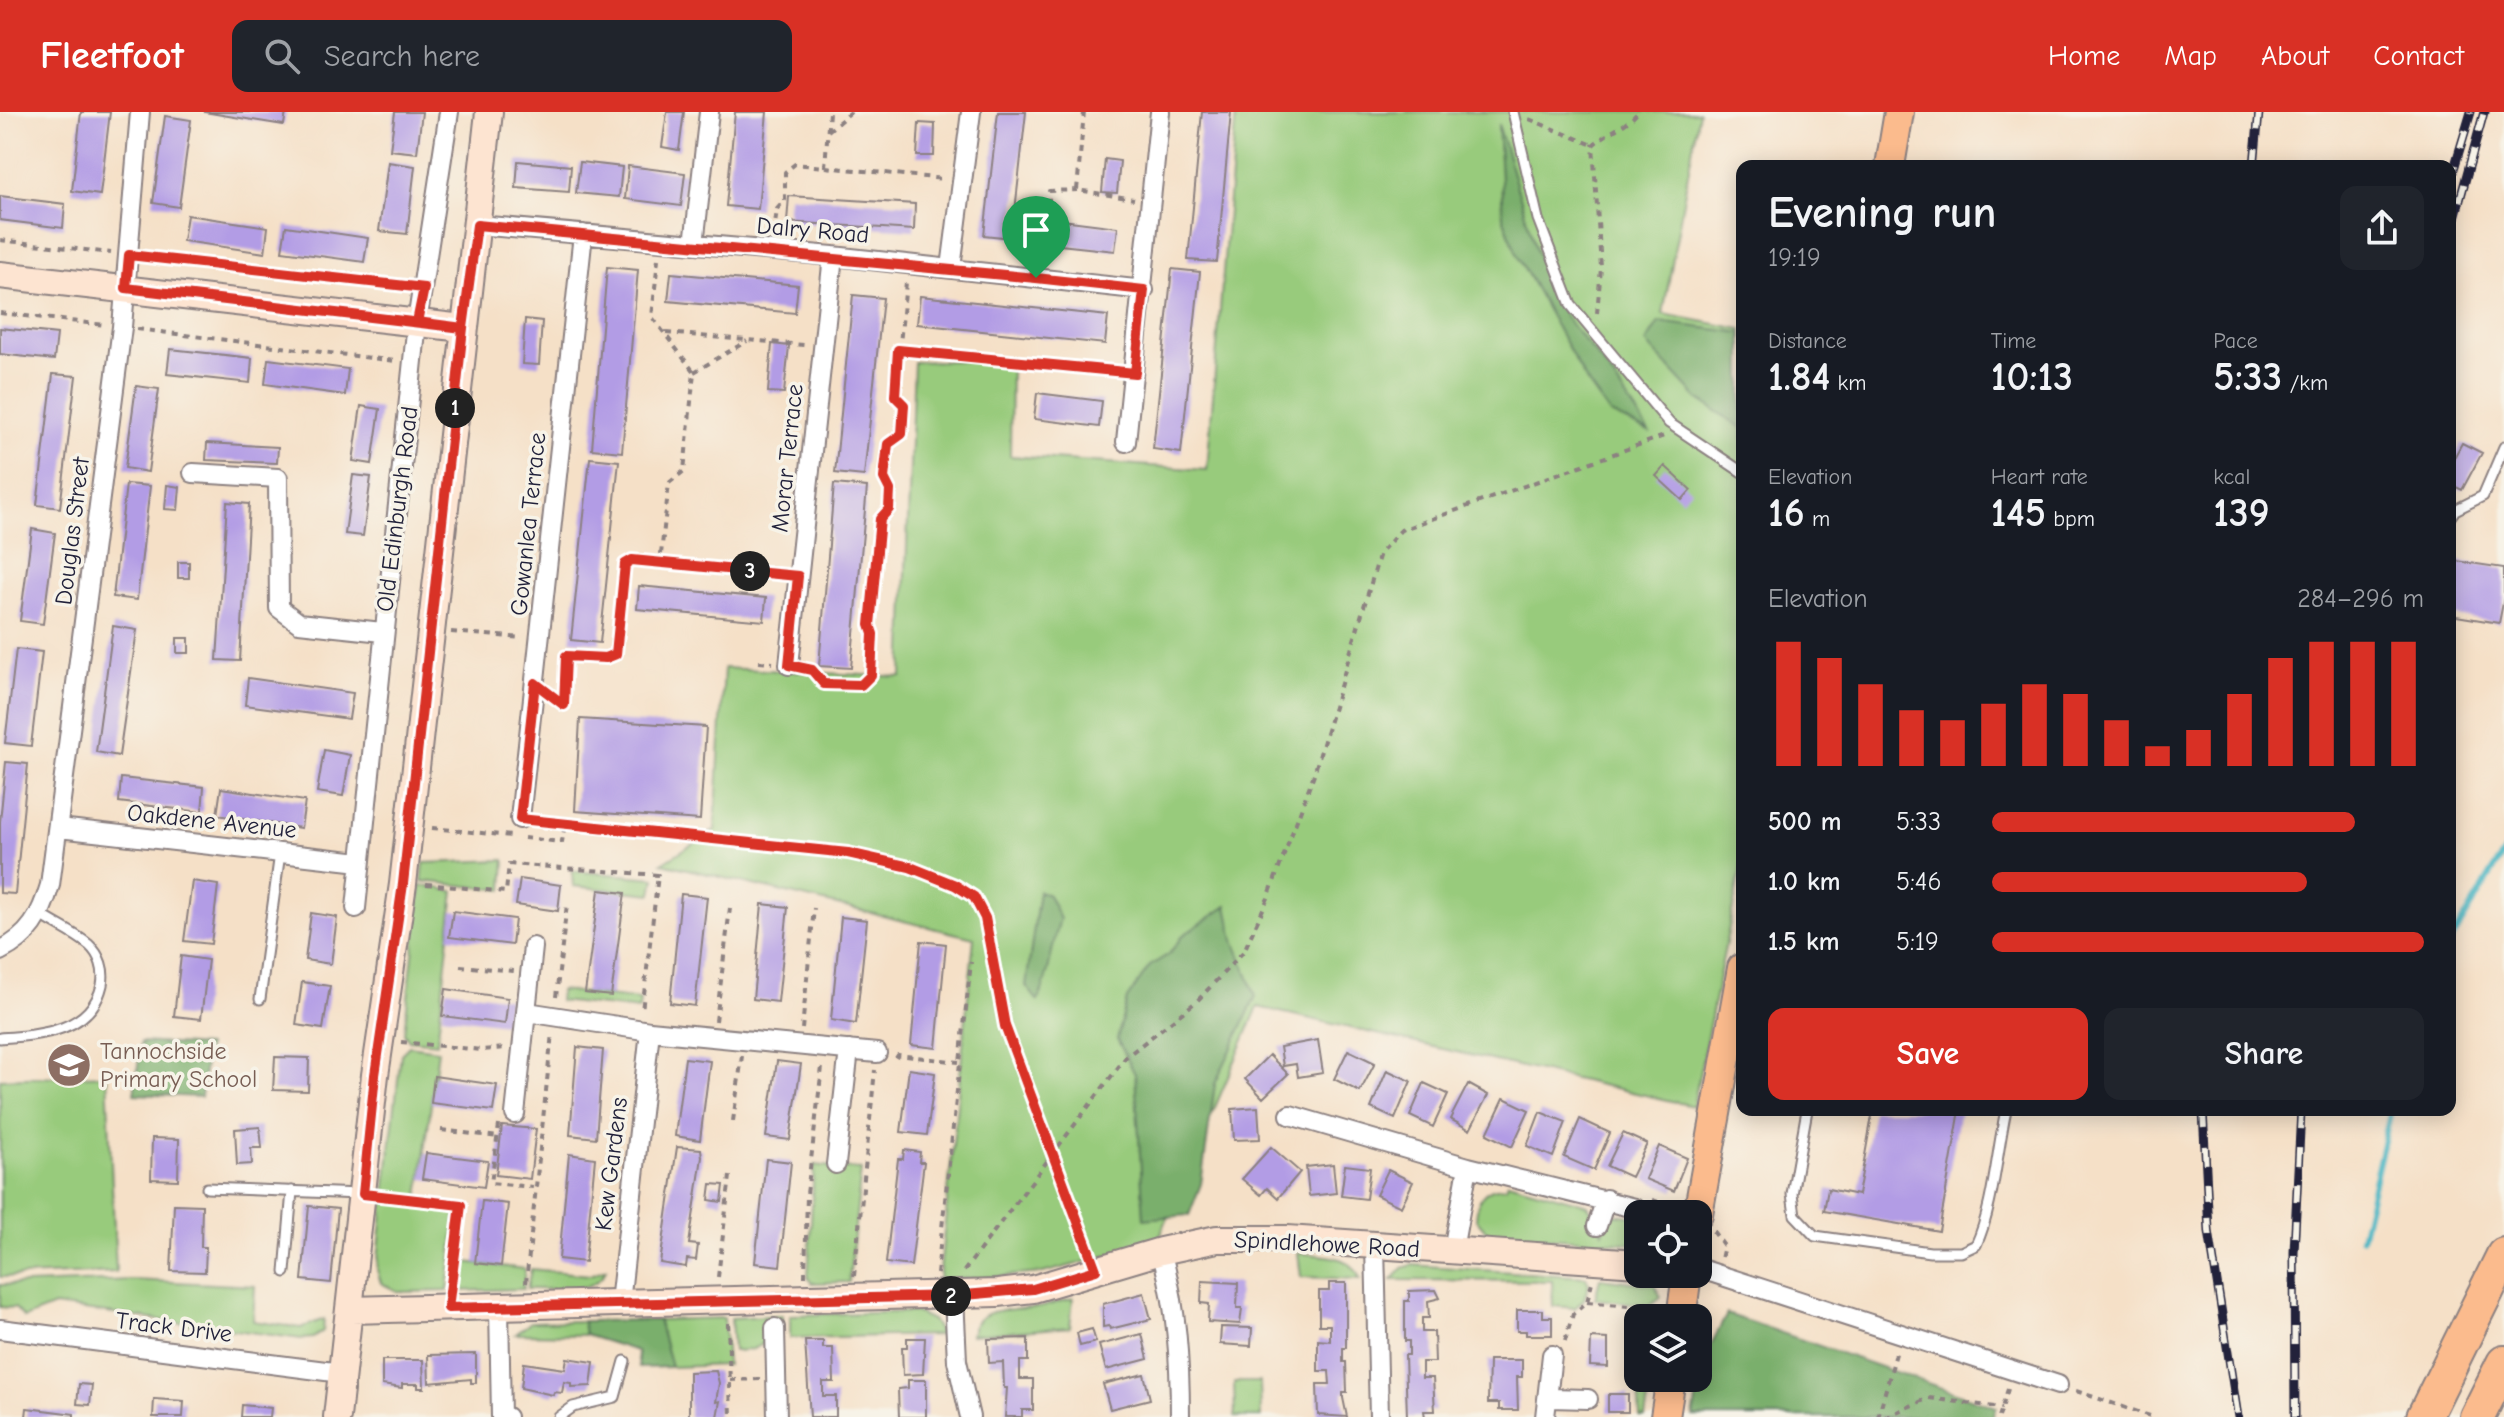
<!DOCTYPE html>
<meta charset="utf-8">
<style>
:root{--surface:#171b24;--page:#20242c;--text:#f1f3f6;--muted:#9ea1a6;--accent:#d93025}
body{margin:0;font-family:"Comic Neue",sans-serif;background:var(--page);color:var(--text);height:100vh;display:flex;flex-direction:column;font-size:30px;white-space:nowrap}
*{box-sizing:border-box;margin:0}
p{font-size:26px;color:var(--muted)}
.icon{flex:none;width:44px;height:44px;fill:none;stroke:currentColor;stroke-width:2;stroke-linecap:round;stroke-linejoin:round}
.map{position:relative;flex:1;overflow:hidden}
.sheet{position:absolute;left:1736px;top:48px;width:720px;height:956px;display:flex;flex-direction:column;background:var(--surface);border-radius:16px;box-shadow:0 4px 20px #0003}
.sheet>*{flex:none}
.tools{position:absolute;left:1624px;top:1088px;display:grid;gap:16px}
.tools a{display:grid;place-items:center;width:88px;height:88px;border-radius:16px;background:var(--surface);box-shadow:0 4px 20px #0003;font-size:40px}
.pin{position:absolute;display:grid;place-items:center;width:68px;height:68px;color:#fff;margin:-82px -34px;border-radius:50% 50% 50% 0;rotate:-45deg;box-shadow:0 0 8px #0007}
.pin .icon{rotate:45deg}
.km{position:absolute;width:40px;height:40px;margin:-20px;border-radius:50%;background:#222;color:#fff;font-size:22px;line-height:40px;text-align:center}
.round{display:grid;place-items:center;flex:none;width:84px;height:84px;border-radius:16px;background:var(--page)}
.head{display:flex;align-items:center;justify-content:space-between;height:136px;padding:0 32px}
h1{font-size:44px;font-weight:700;line-height:60px}
.figures{display:grid;grid-template-columns:repeat(3,1fr);gap:12px;height:136px;padding:8px 32px}
.figures div{display:grid;align-content:center}
.figures b{font-size:40px;font-weight:700}
.figures small{font-size:22px;font-weight:400}
.figures p{font-size:22px}
.chart{height:224px;padding:16px 32px}
.chart p{display:flex;justify-content:space-between}
.chart svg{width:100%;height:144px;margin-top:8px;stroke:var(--accent);stroke-width:6}
.cta{display:flex;gap:16px;margin-top:auto;padding:16px 32px}
.cta a{flex:1;height:92px;border-radius:16px;background:var(--accent);color:#fff;font-size:32px;font-weight:700;line-height:92px;text-align:center}
.cta a+a{background:var(--page);color:var(--text)}
ul{padding:0 32px;list-style:none;font-size:26px}
li{display:grid;grid-template-columns:128px 96px 1fr;align-items:center;height:60px}
li i{height:20px;border-radius:10px;background:var(--accent)}
header{display:flex;align-items:center;gap:48px;box-sizing:border-box;height:112px;padding:0 40px;background:var(--accent);color:#fff}
header strong{font-size:38px}
nav{display:flex;gap:44px;margin-inline-start:auto;font-size:28px}
.search{width:560px;height:72px;background:var(--page);display:flex;align-items:center;gap:20px;box-sizing:border-box;padding:0 28px;border-radius:16px;color:var(--muted);font-size:30px}
.map>svg:first-child{display:block}
</style>
<header>
<strong>Fleetfoot</strong>
<div class="search"><svg class="icon" aria-label="search" viewBox="0 0 24 24"><circle cx="10" cy="10" r="6"/><path d="M15 15l6 6"/></svg>Search here</div>
<nav><a>Home</a><a>Map</a><a>About</a><a>Contact</a></nav>
</header>
<div class="map">
<svg width="2504" height="1305" viewBox="0 0 2504 1305">
<rect width="100%" height="100%" fill="#f7f3e8"/>
<filter id="ink" filterUnits="userSpaceOnUse"><feTurbulence type="fractalNoise" baseFrequency=".0125" numOctaves="2"/><feDisplacementMap in="SourceGraphic" scale="16" xChannelSelector="R" yChannelSelector="G"/><feConvolveMatrix kernelMatrix="1 2 1 2 8 2 1 2 1" color-interpolation-filters="sRGB"/></filter>
<filter id="wash" filterUnits="userSpaceOnUse"><feTurbulence type="fractalNoise" baseFrequency=".006" numOctaves="4" result="noise"/><feDisplacementMap in="SourceGraphic" scale="32" xChannelSelector="R" yChannelSelector="G"/><feGaussianBlur stdDeviation="1.8" result="paint"/><feColorMatrix in="noise" values="0 0 0 0 0 0 0 0 0 0 0 0 0 0 0 0 0 1.4 0 .05"/><feComposite in="paint" operator="in"/></filter>
<g filter="url(#wash)">
<rect width="100%" height="100%" fill="#f5e0c7"/>
<path fill="#98cb7c" stroke="#5d765c" stroke-width="2" d="M1236,0H1699L1663,202L1742,217V751L1693,994L1258,895L1157,1131L1043,1161L939,1169L974,826L662,751L715,718L724,556L902,565L914,250L1011,247L1010,344L1207,358Z
M505,748L503,778L422,769L424,751Z
M572,759L655,766L652,782L573,774Z
M421,773L454,779L437,931L409,928L404,921Z
M560,878L640,888L639,898L559,889Z
M409,934L438,938L419,1085L385,1081L401,942Z
M107,963L116,1160L0,1165V967Z
M814,1053L861,1058L849,1170L812,1171L808,1166Z
M1508,1070L1588,1093L1603,1120L1613,1102L1637,1105L1642,1088L1680,1099V1102H1638V1132L1488,1121L1476,1107C1477,1086 1484,1075 1506,1075Z
M384,1087L457,1096L448,1179L399,1180L381,1171L377,1158Z
M1298,1141C1321,1144 1352,1141 1360,1167L1301,1165Z
M457,1149L525,1157L523,1177L454,1179Z
M1412,1153L1586,1165L1589,1172L1584,1187L1575,1196L1553,1194L1552,1169L1392,1168L1403,1156Z
M531,1157L590,1163L606,1157C595,1185 552,1176 527,1177Z
M1600,1166L1654,1173L1661,1185L1649,1193L1595,1187Z
M133,1168L255,1174L253,1209L301,1216L324,1207L323,1219L313,1226L302,1227L54,1194L24,1206L15,1196L0,1195V1173Z
M1073,1186L1070,1215L971,1223C977,1191 1018,1199 1042,1195C1052,1192 1062,1189 1073,1186Z
M915,1200L932,1208L941,1223L790,1226V1203Z
M1633,1202L1662,1203L1661,1206H1638V1266H1652L1645,1305H1640Z
M782,1203V1211L766,1212L763,1232L751,1238L733,1239L731,1206Z
M724,1206L727,1253L671,1255L658,1208Z
M583,1209L585,1223L516,1222L531,1210Z
M1234,1270H1260L1261,1305H1235Z"/>
<path fill="#7aaf6c" stroke="#4e6854" stroke-width="2" d="M1498,12L1536,138L1565,205L1606,255L1649,320L1610,302L1587,270L1518,145L1503,105Z
M1659,210L1742,221V316L1697,286L1646,231Z
M1039,779L1048,783L1060,807C1051,835 1050,863 1038,889L1026,874Z
M1227,794L1234,828L1256,884L1215,972L1201,1072L1189,1103L1144,1107L1135,962L1117,927L1127,887L1150,854L1169,842L1182,824Z
M141,930L207,934L201,985L134,982Z
M1727,1202L1997,1295L1993,1305H1693L1704,1246Z
M658,1208L671,1255L639,1256L637,1239L585,1223L583,1209Z"/>
<g fill="none" stroke-linecap="round" stroke-linejoin="round">
<path stroke="#47b5c3" stroke-width="6" d="M2450,830L2504,741
M2361,1126L2391,998"/>
</g>
<g id="blocks">
<path fill="#b29ce5" d="M81,0H110L100,83L72,79Z
M204,0H286L284,13Z
M395,0H422L417,41L390,38Z
M667,0H684L679,38L662,35Z
M735,0H767L758,97L726,94Z
M998,0H1026L1012,126L984,123Z
M1202,0H1231L1217,150L1188,148Z
M165,4L191,8L179,95L153,91Z
M919,11L935,12L934,44H917Z
M1105,47L1120,49L1117,81L1102,80Z
M518,49L571,54L569,80L516,76Z
M388,50L415,54L407,122L379,119Z
M580,50L622,55L619,85L576,81Z
M628,54L685,61L681,94L625,87Z
M0,84L65,92L63,116L0,108Z
M789,84L915,92L914,118L787,110Z
M187,103L268,115L265,141L183,129Z
M1054,107L1118,115L1115,139L1051,132Z
M286,114L368,126L364,150L282,139Z
M607,155L638,158L622,340L592,337Z
M1172,157L1200,160L1181,341L1153,337Z
M671,161L798,173L795,201L668,189Z
M853,183L883,186L864,364L835,361Z
M920,184L1108,204L1105,232L917,212Z
M525,207L542,209L539,253L522,252Z
M0,216L57,222L54,248L0,242Z
M772,232L789,234L784,281L768,280Z
M170,237L252,246L250,271L167,262Z
M268,247L348,257L345,283L265,272Z
M53,262L76,264L60,396L37,393Z
M136,274L159,277L148,360L125,356Z
M1037,281L1102,289L1099,315L1034,307Z
M361,294L380,297L372,352L353,349Z
M207,331L278,335L277,351L206,348Z
M2462,331L2482,341L2462,378L2450,372V353Z
M590,346L619,349L600,531L571,528Z
M1665,354L1691,378L1682,388L1656,364Z
M353,363L371,365L363,424L345,422Z
M126,372L150,374L137,488L113,485Z
M834,372L867,375L851,556L819,554Z
M167,373L180,375L178,398L165,397Z
M227,390L249,392L240,549L217,548Z
M32,417L55,421L43,512L20,509Z
M2450,448L2504,456V486L2499,511L2450,503Z
M178,450H189V466H178Z
M639,474L766,486L764,509L637,497Z
M113,514L137,518L119,644L96,640Z
M177,526H189V541H177Z
M16,537L42,540L31,634L5,631Z
M248,566L353,581L349,607L245,593Z
M580,607L706,615L700,708L575,699Z
M324,638L350,643L343,684L317,680Z
M6,650L28,652L15,782L0,781V710Z
M121,666L204,675L202,700L119,690Z
M221,676L305,689L301,716L217,703Z
M520,767L561,773L558,799L516,793Z
M192,769L218,773L211,832L184,829Z
M599,778L625,781L611,884L585,881Z
M681,782L707,785L695,894L670,891Z
M762,792L788,795L778,890L753,887Z
M453,799L515,807L512,833L449,825Z
M311,801L337,805L331,852L305,848Z
M841,805L867,808L856,912L831,908Z
M921,829L946,832L936,936L911,933Z
M181,844L208,848L201,907L174,904Z
M302,870L330,874L323,917L296,913Z
M446,877L508,886L505,912L442,904Z
M1318,928L1323,961L1298,965L1296,952L1283,954L1280,935Z
M577,935L603,938L596,1026L570,1023Z
M1348,938L1375,951L1360,980L1334,967Z
M1269,943L1288,962L1263,986L1245,967Z
M275,945L309,946L308,979L273,978Z
M685,946L710,949L700,1028L675,1024Z
M777,949L801,952L790,1028L766,1025Z
M909,957L935,961L927,1023L901,1020Z
M1387,958L1411,969L1395,1007L1371,996Z
M434,964L497,973L493,999L431,991Z
M1424,971L1448,982L1433,1015L1410,1004Z
M1468,972L1488,983L1470,1018L1450,1007Z
M1504,986L1529,998L1512,1035L1487,1022Z
M1258,995L1260,1027L1234,1028L1232,997Z
M1873,998H1960L1939,1119L1824,1099L1828,1077L1858,1083Z
M1540,1000L1566,1010L1553,1045L1527,1034Z
M1580,1007L1610,1021L1594,1058L1564,1045Z
M502,1014L536,1017L530,1067L496,1063Z
M260,1015L262,1036H251L252,1052L237,1053L235,1017Z
M1623,1021L1647,1032L1631,1065L1607,1054Z
M152,1026L179,1027L178,1068L151,1067Z
M1659,1034L1687,1046L1674,1079L1645,1067Z
M677,1035L701,1037L702,1045L689,1132L698,1133L696,1148L687,1147L686,1155L660,1151Z
M1271,1035L1300,1060L1278,1086L1267,1076L1261,1083L1242,1067Z
M904,1038L920,1040L919,1050H924L911,1154L886,1151L898,1047H903Z
M426,1041L488,1049L484,1075L422,1067Z
M569,1042L595,1046L585,1150L559,1147Z
M766,1047L791,1050L780,1154L755,1151Z
M1333,1052L1336,1081L1309,1084L1306,1055Z
M1345,1053L1370,1056L1366,1087L1341,1084Z
M1388,1058L1413,1070L1401,1095L1376,1083Z
M711,1072L724,1073L722,1090L709,1088Z
M482,1089L508,1092L501,1154L475,1151Z
M174,1092L202,1093L201,1135H206L205,1160L171,1159Z
M309,1094L338,1097L331,1171L302,1168Z
M1202,1169L1238,1171L1237,1196H1242L1240,1212L1208,1210L1209,1192L1201,1191Z
M1329,1171H1346V1236H1343V1250H1346L1347,1280H1343V1286L1347,1305L1318,1303L1317,1272H1330L1329,1259H1318V1228L1330,1229V1213H1319V1179H1329Z
M1436,1178L1440,1186L1428,1189L1429,1206H1422V1220H1434L1435,1250H1422V1266H1433L1435,1299H1424L1425,1305H1407L1405,1243H1409V1229H1405V1189H1409V1179Z
M1144,1181L1151,1207L1110,1217L1109,1214L1103,1215V1192Z
M1517,1198H1543V1205H1552V1223H1526V1219H1517Z
M1221,1215L1252,1216L1251,1234L1220,1232Z
M1092,1217L1096,1230L1080,1234L1077,1221Z
M1142,1222L1148,1247L1106,1258L1099,1233Z
M907,1226H925L923,1262L903,1263L902,1235H907Z
M1028,1226V1249H1020V1267H1033V1298H1022V1305H1005L1007,1276H1004L1003,1250L989,1251L988,1227Z
M1591,1226L1608,1227V1255L1590,1254Z
M805,1229H823V1236H833L834,1270H823V1284H836V1305H810Z
M476,1242V1271H471V1267L429,1271L428,1243Z
M567,1246L594,1250L591,1274L571,1275V1271L564,1270L562,1281L554,1280L553,1283L521,1276L524,1251L565,1257Z
M382,1248H423L424,1276H418V1272H402V1276L382,1273Z
M1489,1248H1522V1265H1517L1518,1298H1499V1291H1488Z
M716,1259L719,1271L716,1290L720,1289L717,1305H689V1260Z
M1144,1262L1150,1287L1110,1297L1103,1272Z
M908,1268H926V1305H899L898,1277L908,1276Z
M79,1272L92,1273L90,1293L77,1292Z
M1608,1282H1628V1300H1608Z
M154,1287L184,1289L183,1305H153Z
M242,1293L271,1296L270,1305H241Z
M27,1296L74,1302V1305H26Z"/>
</g>
</g>
<g filter="url(#ink)">
<use href="#blocks" fill-opacity="0" stroke="#8c8181" stroke-width="2"/>
<g fill="none" stroke-linecap="round" stroke-linejoin="round">
<g stroke="#8c8181" stroke-width="13">
<path id="lane" d="M1513,0L1538,107L1571,193L1669,311L1742,360
M2450,405L2455,398L2483,384L2504,335
M260,887L280,741
M0,926C40,923 91,920 102,873C105,858 100,843 89,833C75,821 56,813 41,803
M1807,998L1792,1082L1795,1103L1815,1124L1930,1140H1961L1976,1133C1993,1097 1997,1039 2006,998
M207,1076L360,1082
M285,1160L292,1079
M559,1305L573,1295L615,1285L625,1249"/>
</g>
<g stroke="#8c8181" stroke-width="22">
<path id="street" d="M477,113L833,144L1144,178
M694,132L709,0
M951,156L971,0
M1126,330L1160,0
M193,361L278,366L279,496L299,511L382,520
M789,553L833,144
M520,707L583,122
M59,716L360,750
M356,796L417,210L449,0
M0,839C30,824 41,804 50,773L122,215L140,0
M527,900L650,919
M515,1002L533,835
M1290,1003L1468,1055
M836,1052L849,938
M1597,1114L1606,1087
M1375,1133L1379,1305
M1453,1138L1468,1055L1634,1096
M1161,1139C1177,1195 1180,1248 1180,1305
M1698,1156L2058,1273
M954,1184L957,1249L970,1305
M620,1191L650,919L877,941
M499,1195L501,1305H507
M775,1216L777,1305
M0,1217L341,1261
M1550,1286L1588,1287
M1545,1305L1552,1243"/>
</g>
<g stroke="#8c8181" stroke-width="30">
<path id="secondary" d="M0,163L463,216
M351,1198L998,1181L1033,1177L1161,1139L1217,1127H1287L1638,1151
M337,1305L375,963L403,772L489,0"/>
</g>
<g stroke="#8c8181" stroke-width="32">
<path id="primary" d="M1890,54L1899,0
M1698,1102L1742,856
M1681,1206L1687,1162
M1665,1305L1671,1266"/>
</g>
<g stroke="#8c8181" stroke-width="38">
<path id="highway" d="M2424,1305L2504,1143
M2477,1305L2504,1251"/>
</g>
<path stroke="#8c8181" stroke-width="4" stroke-dasharray="6 6" stroke-linecap="butt" d="M1084,0L1077,78L1134,87
M1529,7L1593,33
M828,19L851,0
M825,55L829,0
M774,121L777,97L785,88V60L795,52L944,67
M0,128L111,141
M144,145L405,174
M658,147L652,205L694,260L684,359L669,371L660,451
M1038,147L1039,103L1049,95V79L1077,78
M0,201L105,213
M1597,201L1601,156L1593,33C1607,20 1626,15 1638,0
M137,217L395,249
M666,221L804,233
M898,238L1114,259
M694,260L747,229
M451,520L522,526
M759,550L773,551
M805,556L812,558L824,572L861,573L871,563L873,522L870,513L880,407L889,397L890,378L884,366L888,332L902,322L904,293L895,284L906,170
M553,584L564,593L566,544L606,546L616,542L625,452L632,448L782,462
M537,709C611,716 937,737 975,786C998,816 994,879 1006,915C1029,990 1062,1063 1089,1137
M432,716L511,724
M524,726L562,730L565,711
M426,772L506,780L509,752L658,763L642,899
M460,854L514,859
M556,885L567,792
M716,909L730,796
M802,917L814,796
M401,930L482,938L504,936
M896,946L898,943L959,950
M733,1009L742,944
M499,1013L491,1071L533,1075
M441,1018L498,1025
M381,1084L461,1093L451,1175
M1652,1088L1678,1095
M1713,1119L1724,1134L1721,1147
M964,1159L1126,945L1197,889L1244,839L1268,786L1314,662L1380,441L1401,418L1664,324
M937,1162L971,850
M854,1164L875,958
M718,1165L730,1064
M805,1165L807,1082L822,955
M526,1171L552,921
M1587,1190L1660,1197
M728,1211L731,1305
M1565,1229L1573,1202L1587,1190L1592,1170
M730,1268L760,1267
M2076,1279L2153,1305
M1878,1305L1897,1238
M1885,1305L1929,1286L2002,1296
M1999,1305L2008,1277"/>
<use href="#lane" stroke="#fff" stroke-width="9"/>
<use href="#street" stroke="#fff" stroke-width="18"/>
<use href="#secondary" stroke="#fde4d1" stroke-width="26"/>
<use href="#primary" stroke="#fbbb8d" stroke-width="28"/>
<use href="#highway" stroke="#fbbb8d" stroke-width="34"/>
<g stroke="#22223b" stroke-width="9">
<path id="rail" d="M2254,54L2259,0
M2450,70L2471,0
M2450,124L2484,0
M2203,998L2209,1119L2238,1305
M2295,1305L2294,1140L2301,998"/>
</g>
<use href="#rail" stroke="#f7f3e8" stroke-width="6" stroke-dasharray="18" stroke-linecap="butt"/>
</g>
</g>
<g fill="none" stroke-linecap="round" stroke-linejoin="round" filter="url(#ink)">
<g stroke="#fff" stroke-width="16">
<path id="route" d="M1036,166L477,113L463,216L417,210L424,176L129,143L126,176C238,190 350,203 463,216L403,772L375,963L363,1082L461,1093L448,1196L954,1184L1033,1177L1096,1158L1005,914L985,806L974,785L955,773L910,755L848,741L520,707L535,571L564,593L566,544L606,546L616,542L625,452L632,448L798,464L789,553L812,558L824,572L861,573L871,563L873,522L870,513L880,407L889,397L890,378L884,366L888,332L902,322L904,293L895,284L898,238L1135,261L1144,178L1036,166"/>
</g>
<use href="#route" stroke="#d93025" stroke-width="10"/>
</g>
<defs>
<g id="school-disc" transform="scale(2.3)"><circle r="9.5" fill="#8d6e63" stroke="#f7f3e8"/><path d="M0-5L7-2L0 1L-7-2ZM-4 1L0 2.5L4 1V4Q0 6-4 4Z" fill="#fff"/></g>
</defs>
<g fill-rule="evenodd">
<use href="#school-disc" x="69" y="953"/>
</g>
<g text-anchor="middle" dominant-baseline="central" stroke-width="7" stroke-linejoin="round" paint-order="stroke">
<g font-size="24" fill="#22223b" stroke="#f7f3e8">
<text transform="translate(813 118) rotate(5)">Dalry Road</text>
<text transform="translate(787 346) rotate(-84)">Morar Terrace</text>
<text transform="translate(397 397) rotate(-83)">Old Edinburgh Road</text>
<text transform="translate(528 412) rotate(-84)">Gowanlea Terrace</text>
<text transform="translate(72 419) rotate(-83)">Douglas Street</text>
<text transform="translate(212 709) rotate(6)">Oakdene Avenue</text>
<text transform="translate(611 1052) rotate(-83)">Kew Gardens</text>
<text transform="translate(1327 1132) rotate(3)">Spindlehowe Road</text>
<text transform="translate(174 1215) rotate(7)">Track Drive</text>
</g>
<g font-size="24" fill="#785e54" stroke="#f7f3e8" text-anchor="start">
<text x="100" y="939">Tannochside<tspan x="100" dy="28">Primary School</tspan></text>
</g>
</g>
</svg>
<div class="tools">
<a><svg class="icon" aria-label="locate" viewBox="0 0 24 24"><circle cx="12" cy="12" r="6"/><path d="M12 2v4M12 18v4M2 12h4M18 12h4"/></svg></a>
<a><svg class="icon" aria-label="layers" viewBox="0 0 24 24"><path d="M12 4l9 5-9 5-9-5zM3 14l9 5 9-5"/></svg></a>
</div>
<div class="pin" style="left:1036px;top:166px;background:#1e9e55"><svg class="icon" aria-label="arrive" viewBox="0 0 24 24"><path d="M6 21V4h12l-3 4 3 4H6"/></svg></div>
<b class="km" style="left:455px;top:296px">1</b>
<b class="km" style="left:951px;top:1184px">2</b>
<b class="km" style="left:750px;top:459px">3</b>
<section class="sheet">
<div class="head"><div><h1>Evening run</h1><p>19:19</p></div><a class="round"><svg class="icon" aria-label="share" viewBox="0 0 24 24"><path d="M12 15V3M7 8l5-5 5 5M5 13v7h14v-7"/></svg></a></div>
<div class="figures">
<div><p>Distance</p><b>1.84<small> km</small></b></div>
<div><p>Time</p><b>10:13</b></div>
<div><p>Pace</p><b>5:33<small> /km</small></b></div>
</div>
<div class="figures">
<div><p>Elevation</p><b>16<small> m</small></b></div>
<div><p>Heart rate</p><b>145<small> bpm</small></b></div>
<div><p>kcal</p><b>139</b></div>
</div>
<div class="chart"><p><span>Elevation</span>284–296 m</p>
<svg viewBox="0 0 160 44" preserveAspectRatio="none"><path d="M5 44V6M15 44V11M25 44V19M35 44V27M45 44V30M55 44V25M65 44V19M75 44V22M85 44V30M95 44V38M105 44V33M115 44V22M125 44V11M135 44V6M145 44V6M155 44V6"/></svg>
</div>
<ul>
<li><b>500 m</b>5:33<i style="width:84%"></i></li>
<li><b>1.0 km</b>5:46<i style="width:73%"></i></li>
<li><b>1.5 km</b>5:19<i style="width:100%"></i></li>
</ul>
<div class="cta"><a>Save</a><a>Share</a></div>
</section>
</div>
